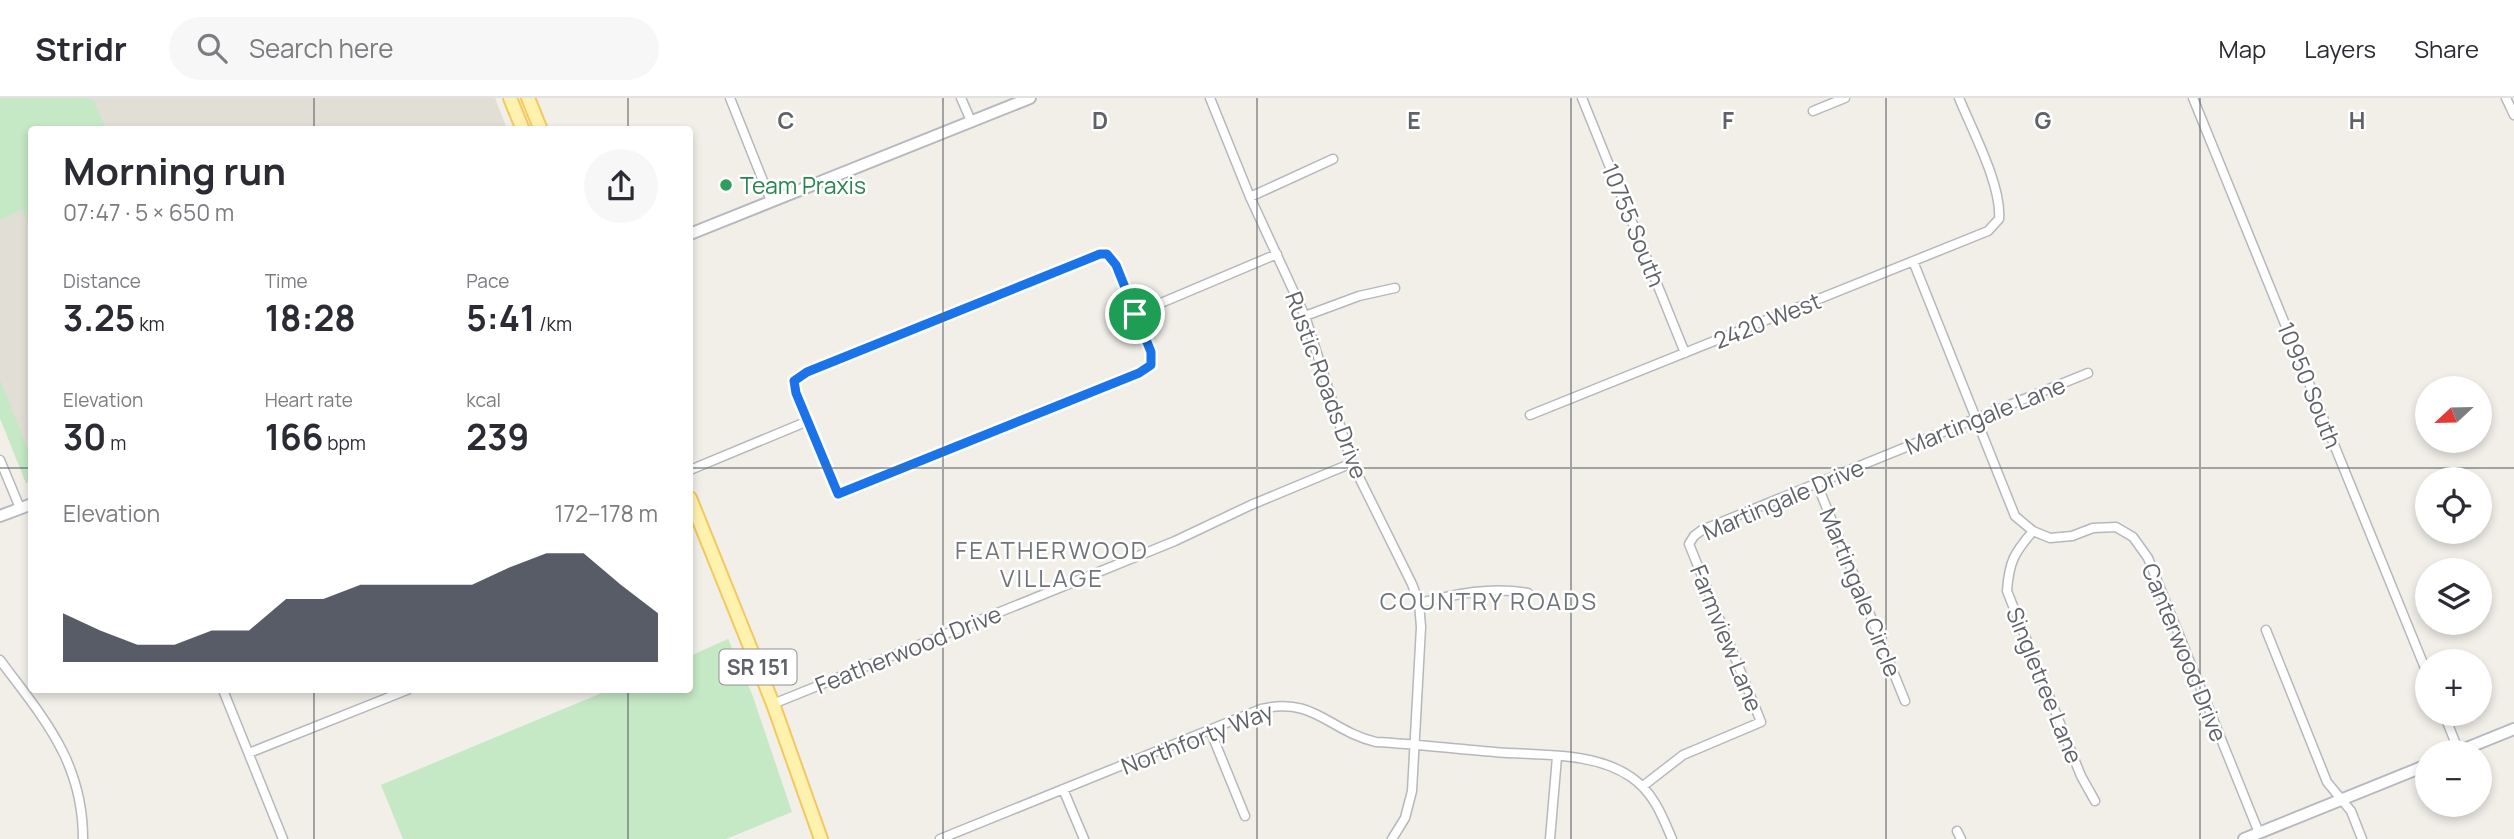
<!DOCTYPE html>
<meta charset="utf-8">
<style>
:root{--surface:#fff;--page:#f7f7f7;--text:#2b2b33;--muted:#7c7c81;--line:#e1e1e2;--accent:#111827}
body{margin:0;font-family:Manrope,sans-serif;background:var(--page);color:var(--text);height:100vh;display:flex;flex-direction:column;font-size:26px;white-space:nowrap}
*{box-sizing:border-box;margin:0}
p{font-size:23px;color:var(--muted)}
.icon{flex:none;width:38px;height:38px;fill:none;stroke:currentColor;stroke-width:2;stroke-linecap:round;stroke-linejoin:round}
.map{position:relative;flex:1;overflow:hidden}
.drawer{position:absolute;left:28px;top:28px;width:665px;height:567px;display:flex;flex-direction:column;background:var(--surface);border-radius:7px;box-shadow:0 4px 10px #0003}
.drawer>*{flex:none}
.needle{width:46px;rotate:248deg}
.controls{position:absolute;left:2415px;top:278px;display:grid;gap:14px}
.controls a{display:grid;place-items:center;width:77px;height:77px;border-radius:50%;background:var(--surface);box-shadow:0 4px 10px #0003;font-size:35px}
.pin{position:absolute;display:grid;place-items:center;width:60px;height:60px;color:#fff;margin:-30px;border:4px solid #fff;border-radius:50%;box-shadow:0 2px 7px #0007}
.round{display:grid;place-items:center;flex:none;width:74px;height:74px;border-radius:37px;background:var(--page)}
.headline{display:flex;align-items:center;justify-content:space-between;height:119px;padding:0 35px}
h1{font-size:38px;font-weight:700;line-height:52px}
.figures{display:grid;grid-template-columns:repeat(3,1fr);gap:10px;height:119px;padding:7px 35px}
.figures div{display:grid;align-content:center}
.figures b{font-size:35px;font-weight:700}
.figures small{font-size:19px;font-weight:400}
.figures p{font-size:19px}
.chart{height:196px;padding:14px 35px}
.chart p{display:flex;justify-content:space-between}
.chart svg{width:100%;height:126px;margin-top:7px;fill:var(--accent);opacity:.7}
header{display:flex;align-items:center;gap:42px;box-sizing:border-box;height:98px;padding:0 35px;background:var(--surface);border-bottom:2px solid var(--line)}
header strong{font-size:33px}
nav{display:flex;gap:38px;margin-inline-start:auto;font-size:24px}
.search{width:490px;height:63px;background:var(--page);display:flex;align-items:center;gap:18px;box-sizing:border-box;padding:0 24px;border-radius:38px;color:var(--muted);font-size:26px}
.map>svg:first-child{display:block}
</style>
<header>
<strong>Stridr</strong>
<div class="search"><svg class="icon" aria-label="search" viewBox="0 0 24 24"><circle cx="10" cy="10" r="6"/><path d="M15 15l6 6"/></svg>Search here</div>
<nav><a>Map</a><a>Layers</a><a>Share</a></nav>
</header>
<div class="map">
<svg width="2514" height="741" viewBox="0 0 2514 741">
<rect width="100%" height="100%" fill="#f1efe8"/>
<path fill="#e1ded6" d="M0,0H495L507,31L32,32L31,383L26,385L0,320Z"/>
<path fill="#c5e8c5" d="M0,0H89L91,3L94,2L106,31L32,32V121L28,123L23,111L0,122Z
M0,282L31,359V383L26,385L0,320Z
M728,541L752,596L792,714L726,741H403L381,687L609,592H690V558Z"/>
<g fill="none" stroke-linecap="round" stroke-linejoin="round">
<g stroke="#b5b8bc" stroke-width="11">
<path id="street" d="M730,0L771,103
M961,0L971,23
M1210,0L1250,99L1305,218L1352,365L1412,486L1419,505L1421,529L1412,693L1405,720L1392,741
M1582,0L1685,255
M2193,0L2427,575
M2506,0L2514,17
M1813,13L1845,0
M1250,99L1333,61
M1100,156H1107L1116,167L1151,254V267L1139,275L837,396L796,295L794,283L807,274Z
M1913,163L2015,418L2033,433L2050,440L2072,438L2093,430L2116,429L2133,439L2148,460L2259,735
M1135,216L1277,156
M1305,218L1359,198L1395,190
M1530,317L1988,133L1999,121C2002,88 1972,32 1959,0
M0,362L20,410
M690,372L808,323
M1817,386L1905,603
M2033,433C2014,455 2009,464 2007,493L2081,678L2095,703
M1419,505C1457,496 1490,488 1528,495
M2266,532L2327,684L2351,713L2362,741
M0,562C43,620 83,663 83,741
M223,592L283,741
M773,606L1175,443L1251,407L1352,365
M2444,616L2459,654
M1210,632L1245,718
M249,655L407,592
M1643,688L1683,657L1761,624L1689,446L1694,438L1702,432L2088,275
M1063,691L1084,741
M1957,733L1961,741
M940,741L1261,611C1314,598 1329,633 1376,644C1416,646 1455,651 1494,654C1539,658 1593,653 1631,679C1653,694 1662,717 1672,741
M1550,741L1557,659"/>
</g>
<g stroke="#b6babf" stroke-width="14">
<path id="secondary" d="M690,136L1030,0
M0,418L32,406
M2457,654L2514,631
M2244,741L2427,667"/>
</g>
<g stroke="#f2c960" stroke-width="16">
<path id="primary" d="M510,0L523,32
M528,0L541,32
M690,400L773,606L821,741"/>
</g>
<use href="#street" stroke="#fff" stroke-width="8"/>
<use href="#secondary" stroke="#fff" stroke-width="10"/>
<use href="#primary" stroke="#fff2af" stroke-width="12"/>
</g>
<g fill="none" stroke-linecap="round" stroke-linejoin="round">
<g stroke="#fff" stroke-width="14">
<path id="route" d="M1100,156H1107L1116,167L1151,254V267L1139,275L838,396L796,295L794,283L807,274Z"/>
</g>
<use href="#route" stroke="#1a73e8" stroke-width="9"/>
</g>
<path fill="none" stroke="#5f6368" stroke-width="2" stroke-opacity="0.55" d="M314,0V32M628,0V32M943,0V741M1257,0V741M1571,0V741M1886,0V741M2200,0V741M0,370H32M690,370H2514M314,592V741M628,592V741"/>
<circle fill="#2e9e5b" stroke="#fff" stroke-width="2.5" cx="726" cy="87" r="7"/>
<g text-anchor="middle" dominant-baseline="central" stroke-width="5" stroke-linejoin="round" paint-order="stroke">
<rect fill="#fff" stroke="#8f9295" stroke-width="2" x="719.5" y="551.5" width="77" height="35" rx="5"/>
<g font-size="21" font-weight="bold" fill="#5f6368">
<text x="758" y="569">SR 151</text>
</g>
<g font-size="23" fill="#27864d" stroke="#fff" text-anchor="start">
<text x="740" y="87">Team Praxis</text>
</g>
<g font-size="23" fill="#5f6368" stroke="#fff">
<text transform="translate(1634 127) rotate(68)">10755 South</text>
<text transform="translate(1767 222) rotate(-22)">2420 West</text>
<text transform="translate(1327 287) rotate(70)">Rustic Roads Drive</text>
<text transform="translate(2310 287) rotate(68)">10950 South</text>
<text transform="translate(1985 317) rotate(-22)">Martingale Lane</text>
<text transform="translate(1783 401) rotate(-23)">Martingale Drive</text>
<text transform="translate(1861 494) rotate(68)">Martingale Circle</text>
<text transform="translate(1727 540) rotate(68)">Farmview Lane</text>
<text transform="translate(908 551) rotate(-22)">Featherwood Drive</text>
<text transform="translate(2185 554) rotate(68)">Canterwood Drive</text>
<text transform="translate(2045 587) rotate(68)">Singletree Lane</text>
<text transform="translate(1197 640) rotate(-21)">Northforty Way</text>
</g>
<g font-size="24" letter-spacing="2" fill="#70757a" stroke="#fff">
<text x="1052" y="451">FEATHERWOOD<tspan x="1052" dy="28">VILLAGE</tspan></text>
<text x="1489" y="502">COUNTRY ROADS</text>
</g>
</g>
<g font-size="23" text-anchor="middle" font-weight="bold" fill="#5f6368" stroke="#fff" stroke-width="5" stroke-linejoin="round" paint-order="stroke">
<text x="786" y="31">C</text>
<text x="1100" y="31">D</text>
<text x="1414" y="31">E</text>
<text x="1728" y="31">F</text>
<text x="2043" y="31">G</text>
<text x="2357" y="31">H</text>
</g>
</svg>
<div class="controls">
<a><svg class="needle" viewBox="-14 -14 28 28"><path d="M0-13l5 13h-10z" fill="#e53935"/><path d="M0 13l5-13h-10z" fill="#7c7c81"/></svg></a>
<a><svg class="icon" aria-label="locate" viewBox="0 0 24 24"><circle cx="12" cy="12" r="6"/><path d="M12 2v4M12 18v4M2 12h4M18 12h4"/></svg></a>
<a><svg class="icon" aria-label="layers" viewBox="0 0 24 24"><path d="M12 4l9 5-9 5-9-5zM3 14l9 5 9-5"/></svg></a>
<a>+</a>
<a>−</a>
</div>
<div class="pin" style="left:1135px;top:216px;background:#1e9e55"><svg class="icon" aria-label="arrive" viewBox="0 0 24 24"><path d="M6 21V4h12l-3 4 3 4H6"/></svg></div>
<section class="drawer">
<div class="headline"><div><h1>Morning run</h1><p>07:47 · 5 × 650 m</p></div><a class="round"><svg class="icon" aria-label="share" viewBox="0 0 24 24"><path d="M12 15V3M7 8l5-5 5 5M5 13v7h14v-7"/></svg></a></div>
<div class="figures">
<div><p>Distance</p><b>3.25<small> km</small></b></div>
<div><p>Time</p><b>18:28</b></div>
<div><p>Pace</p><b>5:41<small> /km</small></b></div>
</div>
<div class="figures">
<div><p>Elevation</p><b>30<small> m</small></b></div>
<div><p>Heart rate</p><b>166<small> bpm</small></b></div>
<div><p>kcal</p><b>239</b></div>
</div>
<div class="chart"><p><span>Elevation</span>172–178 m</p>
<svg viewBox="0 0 160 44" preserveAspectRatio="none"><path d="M0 44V27L10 33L20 38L30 38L40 33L50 33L60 22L70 22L80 17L90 17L100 17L110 17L120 11L130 6L140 6L150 17L160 27V44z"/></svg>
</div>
</section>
</div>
